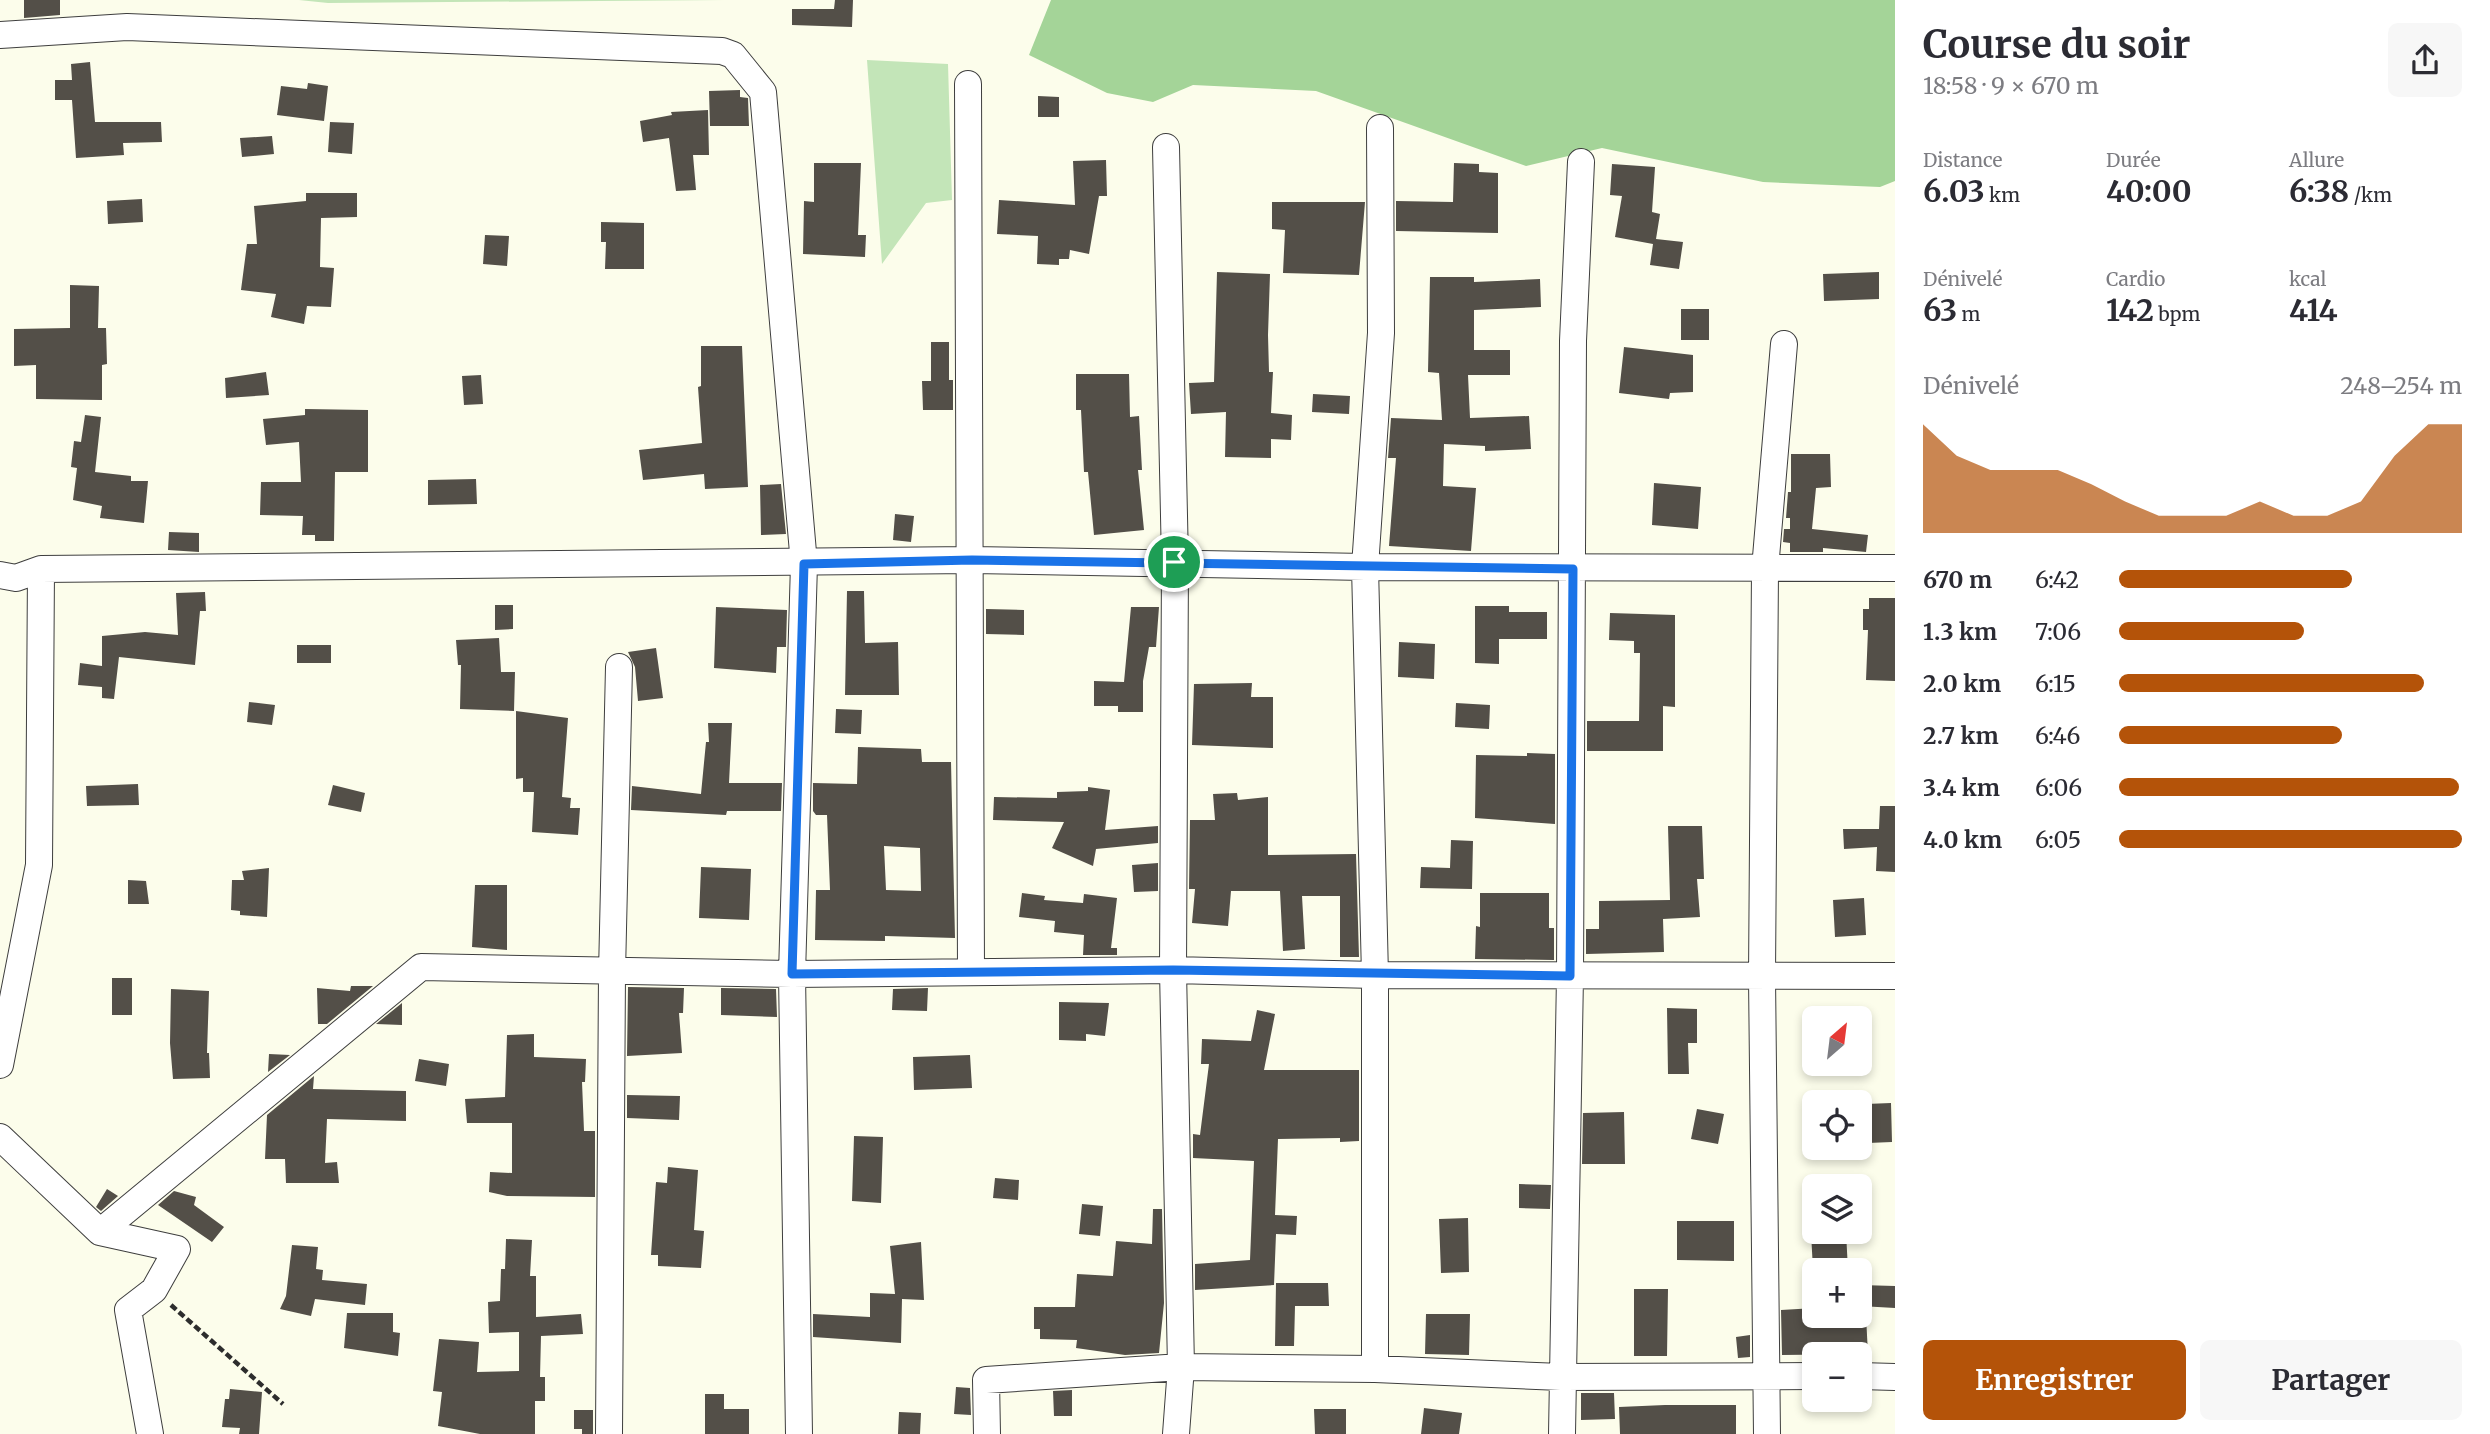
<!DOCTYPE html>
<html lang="fr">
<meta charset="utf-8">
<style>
:root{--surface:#fff;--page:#f7f7f7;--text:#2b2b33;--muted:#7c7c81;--accent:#b45309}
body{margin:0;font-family:Merriweather,serif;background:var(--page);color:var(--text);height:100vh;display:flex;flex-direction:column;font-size:26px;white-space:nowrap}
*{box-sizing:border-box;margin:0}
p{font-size:23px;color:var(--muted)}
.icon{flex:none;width:38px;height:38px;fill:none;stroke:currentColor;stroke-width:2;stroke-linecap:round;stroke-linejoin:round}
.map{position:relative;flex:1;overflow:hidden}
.side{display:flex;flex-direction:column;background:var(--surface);width:595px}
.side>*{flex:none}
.needle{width:46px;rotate:28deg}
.controls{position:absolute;left:1802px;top:1006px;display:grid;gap:14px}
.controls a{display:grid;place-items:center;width:70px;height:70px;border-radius:10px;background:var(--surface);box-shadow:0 4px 10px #0003;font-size:35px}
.pin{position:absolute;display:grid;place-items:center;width:60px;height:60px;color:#fff;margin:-30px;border:4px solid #fff;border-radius:50%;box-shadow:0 2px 7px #0007}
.round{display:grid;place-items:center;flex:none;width:74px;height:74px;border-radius:10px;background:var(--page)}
.overview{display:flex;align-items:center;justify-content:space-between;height:119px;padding:0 28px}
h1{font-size:38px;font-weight:700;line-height:52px}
.metrics{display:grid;grid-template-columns:repeat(3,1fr);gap:10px;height:119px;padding:7px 28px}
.metrics div{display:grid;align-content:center}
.metrics b{font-size:30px;font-weight:700}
.metrics small{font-size:19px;font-weight:400}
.metrics p{font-size:19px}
.chart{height:196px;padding:14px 28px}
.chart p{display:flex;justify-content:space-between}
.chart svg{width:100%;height:126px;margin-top:7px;fill:var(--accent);opacity:.7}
.primary-button{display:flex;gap:14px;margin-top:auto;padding:14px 28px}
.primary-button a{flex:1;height:80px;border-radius:10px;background:var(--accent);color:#fff;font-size:28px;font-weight:700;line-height:80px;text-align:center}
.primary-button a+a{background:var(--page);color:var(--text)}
ul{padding:0 28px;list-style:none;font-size:23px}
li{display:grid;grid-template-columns:112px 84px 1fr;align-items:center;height:52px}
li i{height:18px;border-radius:9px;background:var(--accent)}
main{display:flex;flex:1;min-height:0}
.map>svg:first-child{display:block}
</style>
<main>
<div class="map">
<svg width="1895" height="1434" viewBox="0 0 1895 1434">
<rect width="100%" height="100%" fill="#fcfdeb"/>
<path fill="#c3e5b8" d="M299,0H725L328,3Z
M867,60L948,64L952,200L926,203L882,264Z"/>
<path fill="#a4d498" d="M1051,0H1895V181L1880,187L1763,182L1602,148L1526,166L1316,91L1193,85L1153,102L1107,93L1029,55Z"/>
<path fill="#534f48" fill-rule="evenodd" d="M24,0H60V15L24,18Z
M835,0H853L852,27L792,25V9H834Z
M90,62L95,122H161L162,142L123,143L124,155L76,158L72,100H55V80H72L71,64Z
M308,83L328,86L324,121L277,115L281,86L307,89Z
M740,90V97L748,98L749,126H710L709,91Z
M1038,96L1059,97V117H1038Z
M708,110L709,155H693L696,190L676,191L669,138L643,142L640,121L672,115L671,112Z
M330,122L354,123L352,154L328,152Z
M272,136L274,154L242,157L240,138Z
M1106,160L1107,196H1099L1089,254L1070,250L1069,259H1059V265L1037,264L1038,236L997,234L999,200L1075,205L1073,161Z
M814,163H861L858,235H866L865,257L803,254L804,201L814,202Z
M1454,163L1479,164V172L1498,173V233L1396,231V201L1453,202Z
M1612,164L1655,167L1652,212L1660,214L1656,239L1683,242L1679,269L1650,265L1653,244L1615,237L1622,196L1610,195Z
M306,193H357V217L321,218L320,267L334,268L331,307L307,306L304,324L271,317L276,294L241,290L247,244H257L254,206L306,201Z
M142,199L143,222L108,224L107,201Z
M1272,202H1365L1359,275L1283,273L1285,230L1272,229Z
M601,222L644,223V269H605L606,242H601Z
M485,235L509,236L507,266L483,264Z
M1217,272L1270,274L1268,335L1269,372H1273L1271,413L1292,415L1291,440L1271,439V458L1225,457L1226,412L1191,414L1189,383L1214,382Z
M1879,272V299L1824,301L1823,274Z
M1430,277H1474V282L1540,279L1541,307L1474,310V350H1510V375H1468L1470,418L1529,416L1531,449L1485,451V446L1444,444L1443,486L1476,488L1471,551L1389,546L1396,458H1388L1391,418L1442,420L1439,373L1428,372Z
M70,285L99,286L98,328H106L107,364L102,365V400L36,399V365L14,366V329L70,328Z
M1681,309H1709V340H1681Z
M931,342H949V380H953V410H923L922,381H931Z
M701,346H742L748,487L705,489L704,474L643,480L639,450L702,443L698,387L701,386Z
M1624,347L1693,355V392L1670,393L1669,399L1619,393Z
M266,372L269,395L226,398L225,378Z
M1076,374H1129L1130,417L1139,416L1142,470H1138L1144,530L1094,535L1088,472H1084L1081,410H1076Z
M481,375L483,404L464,405L462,376Z
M1313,394L1350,396L1349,414L1312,412Z
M305,409L368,410V472H335L334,541H315V535H302L303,516L260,515L261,482H301L299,442L266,445L263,419L305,415Z
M85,415L101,417L95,472L131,476V481H148L144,523L100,518L102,506L73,500L77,468L71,467L74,441L81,442Z
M1791,454H1830L1831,487L1816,488L1812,529L1868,535L1866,552L1823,548V552H1790V543L1783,542L1784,529H1790V518H1786L1788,492H1791Z
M476,479L477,504L428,505V480Z
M1654,483L1701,487L1698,529L1652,525Z
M781,484L786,534L761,535L760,485Z
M895,514L914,516L911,542L893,540Z
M169,532L199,533V552L168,550Z
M847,591H864L865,643L898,642L899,695H845Z
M205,592L206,611H200L195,665L119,657L114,699L102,698V687L78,685L80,663L102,666V636L145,632L178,635L176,593Z
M1869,598H1895V681L1866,680L1868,630H1863V609H1869Z
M495,605H513V629L495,630Z
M1475,606H1509V612H1547V639H1499V664L1475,663Z
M716,607L787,610L786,647H777L776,673L714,668Z
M1131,607H1159L1156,647H1149L1143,681V712H1118V706H1094V681L1124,682Z
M986,609L1024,610V635L986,634Z
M1610,613L1675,615V707L1663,706V751H1587V721H1639L1640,653H1634V641L1609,640Z
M499,638L501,672H515L514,711L460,709L461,665H458L456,640Z
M1399,642L1435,644L1434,679L1398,677Z
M297,645H331V663H297Z
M656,648L663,698L638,701L635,667L628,652Z
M1252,683L1251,697H1273V748L1192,745L1194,684Z
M249,702L275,705L272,725L247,722Z
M1456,703L1490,705L1489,729L1455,727Z
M836,709L862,710L861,734L835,733Z
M516,711L568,718L562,797L571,798L570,808H580L578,835L532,832L534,792H523V778L516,779Z
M708,723H732L729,783H782L781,811H727L726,815L631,810L632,786L701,794L706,742H709Z
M858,747L921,749L922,762H951L955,938L885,936V941L815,940L816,890H830L827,815H816L813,811V783L857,784ZM884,846L920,848L921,891L886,890Z
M1527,753L1555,754V824L1475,818L1476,755L1527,756Z
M138,784L139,805L87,806L86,786Z
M333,785L365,793L361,812L328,805Z
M1088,787L1110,790L1105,830L1158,826V843L1096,849L1093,866L1052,848L1064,822L993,820L994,797L1057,798V792L1088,791Z
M1237,793L1238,800L1268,797V855L1356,854L1359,957H1340V896H1302L1305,949L1283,951L1280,891H1231L1228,926L1192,923L1195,889H1189L1190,820H1215L1213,794Z
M1880,806H1895V872L1876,871L1877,847L1844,849L1843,829H1879Z
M1668,826H1702L1704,879H1697L1700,917L1663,919L1664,952L1586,954V929H1599V901L1670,900Z
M1451,840L1473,841L1472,889L1420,888L1421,867L1450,868Z
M1158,863V891L1134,892L1132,865Z
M701,867L751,869L749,920L699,918Z
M269,868L267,917L240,915V911L231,910L232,880H244L242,871Z
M128,880L146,881L149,904H128Z
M475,885H507V950L472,947Z
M1022,893L1045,896L1044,900L1083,903L1084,894L1117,898L1111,948H1117V955H1083L1084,935L1054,932L1055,921L1019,917Z
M1480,893H1549V928H1554V960L1475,959L1476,926L1480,927Z
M1864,898L1866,935L1835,937L1833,900Z
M112,978H132V1015H112Z
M351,986H373L327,1024H318L317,988L350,991Z
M628,987L684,988L683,1013H679L682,1053L627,1056Z
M721,988L776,989L777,1017L721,1015Z
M928,988L927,1011L892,1010L893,989Z
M171,989L209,991L207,1053H209L210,1078L173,1079L170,1043Z
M1059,1002L1109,1003L1105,1036L1086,1034V1041L1059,1040Z
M402,1003V1025L376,1024Z
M1667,1008L1697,1009V1043H1688L1689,1074H1668Z
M1257,1010L1275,1014L1264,1070H1359V1141L1340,1142V1138L1278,1139L1275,1215L1297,1216L1296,1235L1276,1234L1274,1285L1195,1290V1264L1250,1260L1254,1161L1193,1158V1134L1200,1135L1209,1064H1201L1202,1039L1251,1041Z
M534,1034V1057L586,1059L585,1082H582L584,1131H595V1197L507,1196L489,1192L490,1172L512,1173V1123H467L465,1099L505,1097L507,1035Z
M269,1054L290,1055L268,1072Z
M970,1055L972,1088L914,1090L913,1057Z
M419,1059L449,1064L446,1086L415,1081Z
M314,1076L313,1089L406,1091V1121L327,1119L325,1163L337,1162L339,1183H286L285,1159H265L267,1115Z
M627,1095L680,1096L679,1120L627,1118Z
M1891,1103L1892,1142L1868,1143L1866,1104Z
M1697,1109L1724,1114L1718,1144L1691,1139Z
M1624,1112L1625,1164H1582L1583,1113Z
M854,1136L883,1137L881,1203L852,1201Z
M668,1167L698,1170L694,1230L704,1231L701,1268L658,1266V1255H651L656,1182L667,1183Z
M995,1178L1019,1180L1018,1200L993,1198Z
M1519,1184L1551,1185L1550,1209L1519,1208Z
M107,1189L118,1196L101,1211L96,1207Z
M174,1191L196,1197L194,1205L224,1227L212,1242L158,1205Z
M1082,1204L1103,1206L1100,1236L1079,1234Z
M1153,1209H1162L1164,1303L1159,1353L1125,1355L1076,1348L1077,1340L1040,1339V1329H1034V1307H1075L1077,1274L1113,1276L1116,1241L1152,1244Z
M1468,1218L1469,1272L1441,1273L1439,1219Z
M1677,1221H1734V1261L1677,1260Z
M1811,1232H1846L1848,1270H1813Z
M506,1239L532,1240L530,1276H536V1317L581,1314L583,1334L541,1336L540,1377H545V1401H535V1434H480L438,1426L442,1392L433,1391L439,1339L479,1342L477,1372L519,1371V1332L489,1333L488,1302L500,1301L501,1269H505Z
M921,1242L924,1300L902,1299L901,1343L813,1337V1314L870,1317V1293L895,1294L890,1246Z
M292,1245L318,1247L316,1269L323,1270L322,1280L367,1284L365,1305L315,1299L311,1316L280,1309L286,1296Z
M1276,1283H1328L1329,1306H1295L1294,1346H1275Z
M1860,1285L1895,1286V1308L1860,1306Z
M1634,1289H1668L1667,1356H1634Z
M1815,1308V1316H1866L1868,1354L1782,1355L1781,1310Z
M347,1313H393V1332L400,1333L398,1356L344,1348Z
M1426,1314H1470L1469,1355L1425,1354Z
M1750,1335V1357L1738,1358L1736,1337Z
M956,1387L970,1388L971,1415L954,1414Z
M230,1389L262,1392L259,1434H239L240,1428L222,1427L225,1399H229Z
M1072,1390V1416H1054L1053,1391Z
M1581,1393H1614L1615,1419L1581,1420Z
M705,1394H724V1409H749V1434H705Z
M1665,1405H1736V1434H1620L1619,1407Z
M1424,1408L1462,1413L1459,1434H1421Z
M1314,1409H1346V1434H1315Z
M574,1410H593V1434H582V1429H574Z
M899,1412L921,1413L920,1434H898Z"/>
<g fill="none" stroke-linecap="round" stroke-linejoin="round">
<g stroke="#3e3e3e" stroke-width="28">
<path id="street" d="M0,35L127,27L722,51L733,55L763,92L804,564L792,974L799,1434
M968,84L971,972
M1166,147L1175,562L1173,970L1181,1367L1176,1434
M0,575L16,578L41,569L972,560L1365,567L1895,568
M0,1065L39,865L41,569
M0,1137L100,1232L177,1249L154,1290L128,1310L150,1434
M100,1232L421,967L792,974L1173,970L1375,975L1895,976
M1375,1369V975L1365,567L1381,333L1380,128
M1860,1376L1895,1377
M609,1434L612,973L619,667
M987,1434L986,1380L1181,1367L1375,1369L1561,1377L1815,1376
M1562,1434L1570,976L1573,341L1581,162
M1767,1434L1762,977L1765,569L1784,344"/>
</g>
<path stroke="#2d2d2d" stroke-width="4.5" stroke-dasharray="7 3.5" stroke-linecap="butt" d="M171,1305L283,1404"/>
<use href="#street" stroke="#fff" stroke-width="26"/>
</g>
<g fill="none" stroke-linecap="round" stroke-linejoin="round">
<g stroke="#fff" stroke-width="14">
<path id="route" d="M972,560L1573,569L1570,976L1173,970L792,974L804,564Z"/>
</g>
<use href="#route" stroke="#1a73e8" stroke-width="9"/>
</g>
</svg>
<div class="controls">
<a><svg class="needle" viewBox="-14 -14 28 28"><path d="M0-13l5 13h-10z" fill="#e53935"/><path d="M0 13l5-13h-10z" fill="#7c7c81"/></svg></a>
<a><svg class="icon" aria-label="locate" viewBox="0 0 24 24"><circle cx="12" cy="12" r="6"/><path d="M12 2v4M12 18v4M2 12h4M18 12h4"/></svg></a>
<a><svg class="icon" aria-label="layers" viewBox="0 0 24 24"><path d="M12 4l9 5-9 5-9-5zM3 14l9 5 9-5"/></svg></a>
<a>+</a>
<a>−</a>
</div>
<div class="pin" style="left:1174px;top:562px;background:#1e9e55"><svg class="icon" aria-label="arrive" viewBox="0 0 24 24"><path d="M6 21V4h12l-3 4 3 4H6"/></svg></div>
</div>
<section class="side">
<div class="overview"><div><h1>Course du soir</h1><p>18:58 · 9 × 670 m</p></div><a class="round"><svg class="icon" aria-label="share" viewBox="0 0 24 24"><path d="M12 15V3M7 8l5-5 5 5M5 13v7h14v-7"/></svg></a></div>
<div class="metrics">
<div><p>Distance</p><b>6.03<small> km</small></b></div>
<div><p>Durée</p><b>40:00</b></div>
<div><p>Allure</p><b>6:38<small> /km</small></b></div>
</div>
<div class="metrics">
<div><p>Dénivelé</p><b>63<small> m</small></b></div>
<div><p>Cardio</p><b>142<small> bpm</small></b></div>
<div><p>kcal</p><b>414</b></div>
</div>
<div class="chart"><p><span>Dénivelé</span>248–254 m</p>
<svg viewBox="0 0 160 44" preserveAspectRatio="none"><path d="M0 44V6L10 17L20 22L30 22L40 22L50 27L60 33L70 38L80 38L90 38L100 33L110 38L120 38L130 33L140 17L150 6L160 6V44z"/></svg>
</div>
<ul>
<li><b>670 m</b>6:42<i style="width:68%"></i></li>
<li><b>1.3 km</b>7:06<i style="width:54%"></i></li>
<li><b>2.0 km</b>6:15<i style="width:89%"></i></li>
<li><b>2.7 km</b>6:46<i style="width:65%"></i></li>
<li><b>3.4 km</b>6:06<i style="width:99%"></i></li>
<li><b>4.0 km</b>6:05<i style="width:100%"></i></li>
</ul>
<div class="primary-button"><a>Enregistrer</a><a>Partager</a></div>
</section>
</main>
